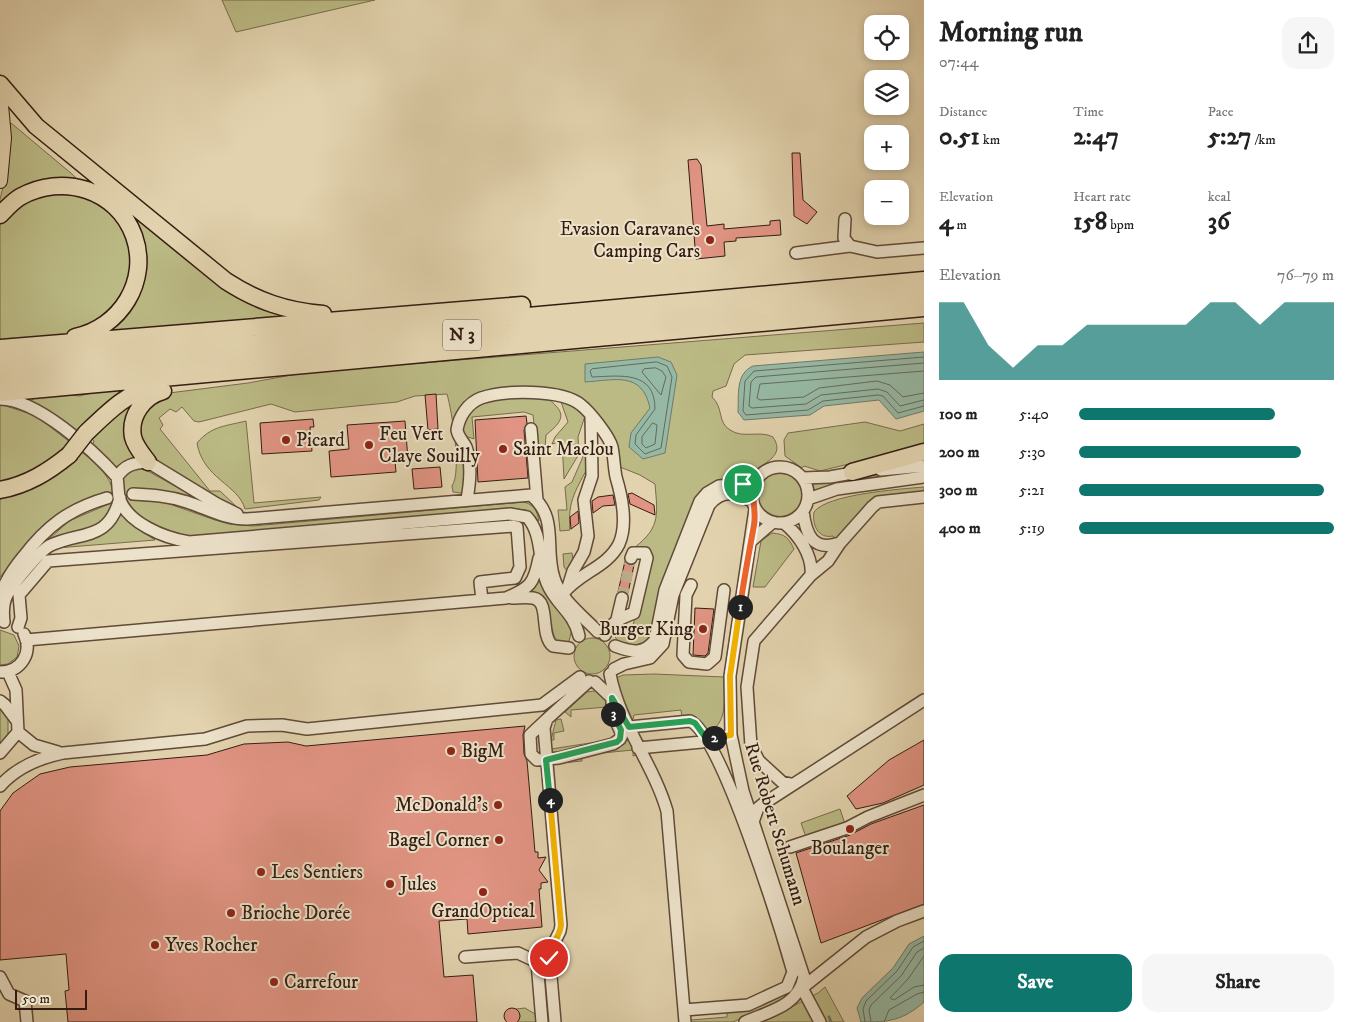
<!DOCTYPE html>
<meta charset="utf-8">
<style>
:root{--surface:#fff;--page:#f6f6f6;--text:#222;--muted:#767676;--accent:#0f766e}
body{margin:0;font-family:"IM FELL DW Pica",serif;background:var(--page);color:var(--text);height:100vh;display:flex;flex-direction:column;font-size:19px;white-space:nowrap}
*{box-sizing:border-box;margin:0}
p{font-size:16px;color:var(--muted)}
.icon{flex:none;width:28px;height:28px;fill:none;stroke:currentColor;stroke-width:2;stroke-linecap:round;stroke-linejoin:round}
.map{position:relative;flex:1;overflow:hidden}
.side{display:flex;flex-direction:column;background:var(--surface);width:425px}
.side>*{flex:none}
.fabs{position:absolute;left:864px;top:15px;display:grid;gap:10px}
.fabs a{display:grid;place-items:center;width:45px;height:45px;border-radius:10px;background:var(--surface);box-shadow:0 2px 8px #0003;font-size:25px}
.scale{position:absolute;left:15px;bottom:12px;width:72px;box-sizing:border-box;padding-left:5px;border:2px solid #341c11;border-top:0;font-size:14px;line-height:18px;white-space:nowrap;color:#341c11;-webkit-text-stroke:4px #ece2ca;paint-order:stroke}
.pin{position:absolute;display:grid;place-items:center;width:42px;height:42px;color:#fff;margin:-21px;border:2px solid #fff;border-radius:50%;box-shadow:0 1px 5px #0007}
.km{position:absolute;width:25px;height:25px;margin:-12px;border-radius:50%;background:#222;color:#fff;font-size:14px;line-height:25px;text-align:center}
.round{display:grid;place-items:center;flex:none;width:52px;height:52px;border-radius:15px;background:var(--page)}
.overview{display:flex;align-items:center;justify-content:space-between;height:85px;padding:0 15px}
h1{font-size:28px;font-weight:800;line-height:38px}
.stats{display:grid;grid-template-columns:repeat(3,1fr);gap:8px;height:85px;padding:5px 15px}
.stats div{display:grid;align-content:center}
.stats b{font-size:25px;font-weight:800}
.stats small{font-size:14px;font-weight:400}
.stats p{font-size:14px}
.chart{height:140px;padding:10px 15px}
.chart p{display:flex;justify-content:space-between}
.chart svg{width:100%;height:90px;margin-top:5px;fill:var(--accent);opacity:.7}
.action{display:flex;gap:10px;margin-top:auto;padding:10px 15px}
.action a{flex:1;height:58px;border-radius:15px;background:var(--accent);color:#fff;font-size:20px;font-weight:800;line-height:58px;text-align:center}
.action a+a{background:var(--page);color:var(--text)}
ul{padding:0 15px;list-style:none;font-size:16px}
li{display:grid;grid-template-columns:80px 60px 1fr;align-items:center;height:38px}
li i{height:12px;border-radius:6px;background:var(--accent)}
main{display:flex;flex:1;min-height:0}
.map>svg:first-child{display:block}
</style>
<main>
<div class="map">
<svg width="924" height="1022" viewBox="0 0 924 1022">
<rect width="100%" height="100%" fill="#e2d3ae"/>
<filter id="stains"><feTurbulence type="fractalNoise" baseFrequency=".004" numOctaves="4"/><feColorMatrix values="0 0 0 0 .2 0 0 0 0 .09 0 0 0 0 .02 0 0 0 .5 -.17"/></filter>
<radialGradient id="worn" r=".72"><stop offset=".6" stop-color="#630" stop-opacity="0"/><stop offset="1" stop-color="#630" stop-opacity=".3"/></radialGradient>
<path fill="#bbba85" stroke="#786b4b" d="M222,0H375L236,32Z
M11,123L72,174L80,182L0,210V199L9,163L8,127Z
M74,191L107,205L127,233L132,271L127,291L102,322L72,334L0,341V225L7,215L42,193Z
M121,204L296,318L100,334L140,285Z
M924,323V342L745,355L734,364L726,386L713,391L712,397C724,408 717,422 730,430C743,439 760,430 773,437C783,452 772,459 760,467C755,471 751,477 744,479C726,483 723,475 703,489L650,638L646,642L634,647L618,641L613,634L618,631L625,637L633,625L651,553L630,551C660,529 658,518 655,484L640,475L620,467L614,443L568,393L488,391L455,422L464,459L465,488L461,493L453,492L452,486C462,471 452,412 447,394L415,396L397,402L295,412L271,404L199,422L194,421L182,407L176,412L170,409L159,418L163,425L160,429L210,491H220L239,509L227,506L163,468L140,443L138,425L146,407L169,393L248,383L308,372Z
M129,387L76,436L31,401L34,398L59,394L80,396L105,389Z
M545,396C565,412 567,418 546,435L545,448L537,449L533,415L524,412L472,417L474,439L459,434L470,408L485,400Z
M560,399L581,409L585,416L578,437L579,454L564,479L562,441L552,444L555,437L568,422Z
M136,401L140,458L124,461L115,472L92,449L94,441L92,439L103,420Z
M0,404L36,416L71,443L33,474L0,483Z
M246,421L254,503L321,497L319,500L245,509C238,484 203,479 197,443C211,426 226,426 246,421Z
M865,422L900,431L924,424V446L820,471L804,466L802,468L785,456L784,440L788,433Z
M78,449C104,470 128,490 102,523L39,548L69,521L109,504L108,494C58,503 30,541 0,577V495Z
M585,452H587L590,463C577,489 567,500 570,530L560,531L558,510H567L565,487L572,482Z
M139,466L214,508L129,491L130,500L164,502L215,520L229,524L253,526L523,502C534,504 537,511 539,521L526,510L510,508L192,537C161,535 117,510 122,474Z
M885,472V475L840,483L814,491L813,484Z
M758 495a22 22 0 1 1 44 0a22 22 0 1 1-44 0Z
M924,487V493L879,497L835,540L833,536C818,539 812,525 814,512C827,494 901,489 924,487Z
M119,508L130,523L155,540L57,548L42,560C54,541 66,548 84,540C94,536 110,516 119,508Z
M772,533C785,534 789,538 794,549L765,587H753L761,541Z
M572,553L573,560L567,571L564,567L563,554Z
M539,571L572,629L569,641L561,645L553,644L545,602L524,594Z
M0,630L14,635L19,646L17,657L8,664L0,665Z
M574 656a18 18 0 1 1 36 0a18 18 0 1 1-36 0Z
M654,674L724,677C724,699 729,722 707,734L682,717L681,710L634,715L633,719H630L615,685L616,678L623,675Z
M602,690L607,695L618,731L616,739L552,756L551,749L610,740L617,734L607,707L571,710V717L565,712L587,692Z
M0,706L8,716V739L2,744L0,741Z
M615,711L636,755L633,756V750L582,755V761L553,764V761L619,743L624,735Z
M561,719L564,731L554,733V740H551L556,720Z
M840,809L846,827L807,840L801,823Z
M797,971L798,979L796,986L785,998L733,1022H689V1018L692,1020L727,1017V1010L789,988Z
M825,987L844,1022H763L818,993Z
M525,1008L535,1014L536,1022H517L520,1016L516,1009Z"/>
<path fill="#96b9a5" stroke="#6f7a6a" d="M924,352V411L896,419L879,400L824,406L810,415L744,420L738,412C739,396 735,374 753,366Z
M658,357L671,362L677,375L665,453L643,459L629,447L631,433L650,408C642,371 615,380 585,382V364Z
M924,936V1002C902,1021 889,1022 861,1022L857,1008L862,998L893,968L909,944Z"/>
<g fill="none" stroke-linecap="round" stroke-linejoin="round">
<path stroke="#656a5b" stroke-width="1" d="M924,357L754,371L745,381L743,411L746,415L808,410L823,401L878,395L883,396L898,413L924,406
M657,362L667,366L672,377L661,448L645,454L635,444L636,435L655,409C655,370 620,376 592,377L590,371L592,369Z
M924,363L756,377L751,382L749,406L752,408L806,404L821,395L878,389L887,392L900,406L924,400
M656,368L662,371L666,377L661,395L642,372L644,369Z
M924,371L760,384L757,398L760,400L804,397L819,388L877,381L890,385L903,397L924,393
M653,423L657,425L655,444L646,448L642,444V437Z
M924,956L908,979L890,998L894,1000L914,987L924,985
M865,1022L863,1009L866,1001L897,971L913,947L924,941
M871,1022L869,1010L871,1005L901,976L917,952L924,948
M884,1022L889,1010L917,994L924,992"/>
<path stroke="#6f7a6a" stroke-width="3" d="M829,1017L831,1022"/>
</g>
<path fill="#e19483" stroke="#341c11" d="M792,153H800L803,200L817,212L807,224L794,216Z
M697,159L701,165L707,226L724,224V229L770,225V221L780,220L781,235L736,238V241L724,242L725,256L696,259L688,160Z
M436,394L438,429L428,430L425,395Z
M526,416L527,423L524,430L528,478L478,482L475,420Z
M313,419L314,427H310L312,451L262,454L260,423Z
M405,421L408,460L395,461L396,472L331,477L329,451L349,449L347,425Z
M440,467L442,487L414,489L412,469Z
M632,493L654,505L655,515L630,504L628,494Z
M613,495L615,505L603,506L593,513L592,501L598,497Z
M578,511L579,523L571,529L570,517Z
M625,561L629,565H634L628,593L623,591L618,592Z
M695,608L714,609L708,653L705,656L693,655Z
M525,726L523,735L524,754L527,761L535,852H538V858L546,857L539,870L548,882L541,883V889H539L542,927L468,934L467,919L439,921L444,977L473,975L477,1022H68L65,991L69,990L66,954L0,960V811L13,793L40,774L70,767L207,755L244,744L288,742L306,746Z
M924,740V785L883,803L856,809L847,796L889,760Z
M924,805V904L821,943L796,853L850,835L871,824Z
M504 1016a8 8 0 1 1 16 0a8 8 0 1 1-16 0Z"/>
<g fill="none" stroke-linecap="round" stroke-linejoin="round">
<path stroke="#bfae8f" stroke-width="11" stroke-dasharray="11 5.5" stroke-linecap="butt" d="M622,598L631,558"/>
<g stroke="#604a38" stroke-width="14">
<path id="minor" d="M845,219L844,238L850,246L877,252L924,248
M796,253L850,246
M0,399C37,399 93,450 117,477C118,483 118,491 119,497C126,523 165,538 189,542L510,514L527,517C543,534 538,562 547,583C555,604 574,612 579,636
M531,429L537,500
M752 495a28 28 0 1 1 56 0a28 28 0 1 1-56 0Z
M881,470L924,466
M117,477C125,465 133,463 148,462L217,504L237,514
M803,478L830,477L858,472
M133,494C152,495 169,496 187,502C208,509 225,519 247,519L531,495C559,518 544,548 554,578C560,599 584,617 598,632
M467,499C470,483 472,463 466,447C463,441 458,437 457,430C459,416 468,403 481,398C504,390 562,389 581,405C590,412 609,436 612,447C614,457 614,467 616,477C622,497 628,524 619,544C607,568 578,573 563,594
M808,499L837,489L924,477
M803,511C806,535 813,552 840,543
M784,523C799,535 813,556 811,575
M750,542L773,522
M691,585L686,595L683,655L689,662L707,664L715,657L724,590
M568,587L573,571L584,552L588,536L584,500L592,476L591,415
M0,597C4,582 14,568 23,557C47,526 69,509 107,498
M512,598C519,598 526,597 533,598C551,601 539,635 553,646L569,648
M617,619L622,598
M4,622C3,614 3,603 7,595C12,585 39,552 49,546C81,530 108,543 120,498
M18,627L21,618L19,595L48,561L513,526L517,527L520,567L515,578L480,582L482,600
M605,635C611,622 621,618 634,613L647,558L645,553H633L631,558
M26,640L506,598C530,588 534,584 539,558
M615,646C631,652 644,655 655,640L665,590L700,501L707,493L719,486L743,484L757,479
M614,669L624,664L650,658L663,644L673,595L709,505C722,489 736,492 753,502
M0,672C21,672 33,653 24,634
M8,672L16,690L18,732L34,745L58,752
M610,674C619,723 653,763 667,811L685,1022
M595,682L615,701
M0,701L5,705L17,721
M546,720L530,735L531,754L537,760L559,758L613,744L620,739L622,735L612,712V697
M629,727L690,721C721,733 782,933 793,972L787,987L748,1005L684,1010
M638,748L702,742L731,735
M0,753L18,732
M791,784L782,782L759,761L751,746L747,687L754,641L811,575L828,561L840,543L872,507L878,502L924,497
M0,786C16,768 39,758 63,753L205,739L247,726L282,725L307,729L542,705L580,677
M753,822L758,808L763,804L924,700
M790,847L847,828L868,817L924,795
M465,957L518,953L537,962L542,1022
M0,977L9,994L25,1001L27,1022
M555,1022L549,953L560,931L561,925L544,728L547,719L589,681
M745,1022C770,1011 798,1006 804,977L743,791L731,735L730,676L755,509
M820,1022L802,988L866,937L897,921L924,911"/>
</g>
<g stroke="#341c11" stroke-width="16">
<path id="major" d="M0,94L4,138L0,181"/>
</g>
<g stroke="#341c11" stroke-width="19">
<path id="highway" d="M0,84L36,126L226,281C257,301 286,311 323,314
M0,215C6,209 12,202 20,197C62,173 117,189 134,236C150,281 120,328 75,337
M0,348L522,305
M0,364L924,280
M0,379L276,355L481,333L924,295
M0,393L924,308
M86,433C108,412 127,392 157,385
M148,462C142,454 135,446 133,437C129,416 144,396 163,391
M852,472L924,452
M0,490C27,485 48,472 69,455"/>
</g>
<use href="#minor" stroke="#ece2ca" stroke-width="11"/>
<use href="#major" stroke="#e2d3ae" stroke-width="14"/>
<use href="#highway" stroke="#e2d3ae" stroke-width="16"/>
<g stroke="#341c11" stroke-width="19" stroke-linecap="butt">
<path id="highway-bridge" d="M69,455L86,433"/>
</g>
<use href="#highway-bridge" stroke="#e2d3ae" stroke-width="16"/>
</g>
<g fill="none" stroke-linecap="round" stroke-linejoin="round">
<g stroke="#fff" stroke-width="10">
<path id="split-1" d="M740,607C744,579 749,552 754,525C757,508 749,495 757,479L743,484"/>
</g>
<g stroke="#fff" stroke-width="10">
<path id="split-2" d="M714,738L731,735L730,676L740,607"/>
</g>
<g stroke="#fff" stroke-width="10">
<path id="split-3" d="M613,714L612,698L629,727L690,721L695,723L708,741L714,738"/>
</g>
<g stroke="#fff" stroke-width="10">
<path id="split-4" d="M550,800L546,760L617,742L620,739L621,730L613,714"/>
</g>
<g stroke="#fff" stroke-width="10">
<path id="split-5" d="M549,958C549,945 560,938 561,925L550,800"/>
</g>
<use href="#split-1" stroke="#f0652b" stroke-width="6"/>
<use href="#split-2" stroke="#f5b400" stroke-width="6"/>
<use href="#split-3" stroke="#22a559" stroke-width="6"/>
<use href="#split-4" stroke="#22a559" stroke-width="6"/>
<use href="#split-5" stroke="#f5b400" stroke-width="6"/>
</g>
<g fill="#8f2418" stroke="#ece2ca" stroke-width="2">
<circle cx="710" cy="240" r="5"/>
<circle cx="286" cy="440" r="5"/>
<circle cx="369" cy="445" r="5"/>
<circle cx="503" cy="449" r="5"/>
<circle cx="703" cy="629" r="5"/>
<circle cx="451" cy="751" r="5"/>
<circle cx="498" cy="805" r="5"/>
<circle cx="850" cy="829" r="5"/>
<circle cx="499" cy="840" r="5"/>
<circle cx="261" cy="872" r="5"/>
<circle cx="390" cy="884" r="5"/>
<circle cx="483" cy="892" r="5"/>
<circle cx="231" cy="913" r="5"/>
<circle cx="155" cy="945" r="5"/>
<circle cx="274" cy="982" r="5"/>
</g>
<g text-anchor="middle" dominant-baseline="central" stroke-width="4" stroke-linejoin="round" paint-order="stroke">
<rect fill="#ece2ca" stroke="#6b5748" stroke-width="1" x="443" y="319.5" width="38" height="31" rx="4"/>
<g font-size="18" font-weight="bold" fill="#341c11">
<text x="462" y="335">N 3</text>
</g>
<g font-size="19" fill="#341c11" stroke="#ece2ca" text-anchor="start">
<text x="700" y="229" text-anchor="end">Evasion Caravanes<tspan x="700" dy="22">Camping Cars</tspan></text>
<text x="379" y="434">Feu Vert<tspan x="379" dy="22">Claye Souilly</tspan></text>
<text x="296" y="440">Picard</text>
<text x="513" y="449">Saint Maclou</text>
<text x="693" y="629" text-anchor="end">Burger King</text>
<text x="461" y="751">BigM</text>
<text x="488" y="805" text-anchor="end">McDonald's</text>
<text x="489" y="840" text-anchor="end">Bagel Corner</text>
<text x="850" y="848" text-anchor="middle">Boulanger</text>
<text x="271" y="872">Les Sentiers</text>
<text x="400" y="884">Jules</text>
<text x="483" y="911" text-anchor="middle">GrandOptical</text>
<text x="241" y="913">Brioche Dorée</text>
<text x="165" y="945">Yves Rocher</text>
<text x="284" y="982">Carrefour</text>
</g>
<g font-size="19" fill="#341c11" stroke="#ece2ca">
<text transform="translate(775 824) rotate(73)">Rue Robert Schumann</text>
</g>
</g>
<rect width="100%" height="100%" filter="url(#stains)"/>
<rect width="100%" height="100%" fill="url(#worn)"/>
</svg>
<div class="fabs">
<a><svg class="icon" aria-label="locate" viewBox="0 0 24 24"><circle cx="12" cy="12" r="6"/><path d="M12 2v4M12 18v4M2 12h4M18 12h4"/></svg></a>
<a><svg class="icon" aria-label="layers" viewBox="0 0 24 24"><path d="M12 4l9 5-9 5-9-5zM3 14l9 5 9-5"/></svg></a>
<a>+</a>
<a>−</a>
</div>
<div class="scale">50 m</div>
<div class="pin" style="left:743px;top:484px;background:#1e9e55"><svg class="icon" aria-label="arrive" viewBox="0 0 24 24"><path d="M6 21V4h12l-3 4 3 4H6"/></svg></div>
<div class="pin" style="left:549px;top:958px;background:#d93025"><svg class="icon" aria-label="check" viewBox="0 0 24 24"><path d="M5 12l5 5 9-10"/></svg></div>
<b class="km" style="left:740px;top:607px">1</b>
<b class="km" style="left:714px;top:738px">2</b>
<b class="km" style="left:613px;top:714px">3</b>
<b class="km" style="left:550px;top:800px">4</b>
</div>
<section class="side">
<div class="overview"><div><h1>Morning run</h1><p>07:44</p></div><a class="round"><svg class="icon" aria-label="share" viewBox="0 0 24 24"><path d="M12 15V3M7 8l5-5 5 5M5 13v7h14v-7"/></svg></a></div>
<div class="stats">
<div><p>Distance</p><b>0.51<small> km</small></b></div>
<div><p>Time</p><b>2:47</b></div>
<div><p>Pace</p><b>5:27<small> /km</small></b></div>
</div>
<div class="stats">
<div><p>Elevation</p><b>4<small> m</small></b></div>
<div><p>Heart rate</p><b>158<small> bpm</small></b></div>
<div><p>kcal</p><b>36</b></div>
</div>
<div class="chart"><p><span>Elevation</span>76–79 m</p>
<svg viewBox="0 0 160 44" preserveAspectRatio="none"><path d="M0 44V6L10 6L20 27L30 38L40 27L50 27L60 17L70 17L80 17L90 17L100 17L110 6L120 6L130 17L140 6L150 6L160 6V44z"/></svg>
</div>
<ul>
<li><b>100 m</b>5:40<i style="width:77%"></i></li>
<li><b>200 m</b>5:30<i style="width:87%"></i></li>
<li><b>300 m</b>5:21<i style="width:96%"></i></li>
<li><b>400 m</b>5:19<i style="width:100%"></i></li>
</ul>
<div class="action"><a>Save</a><a>Share</a></div>
</section>
</main>
